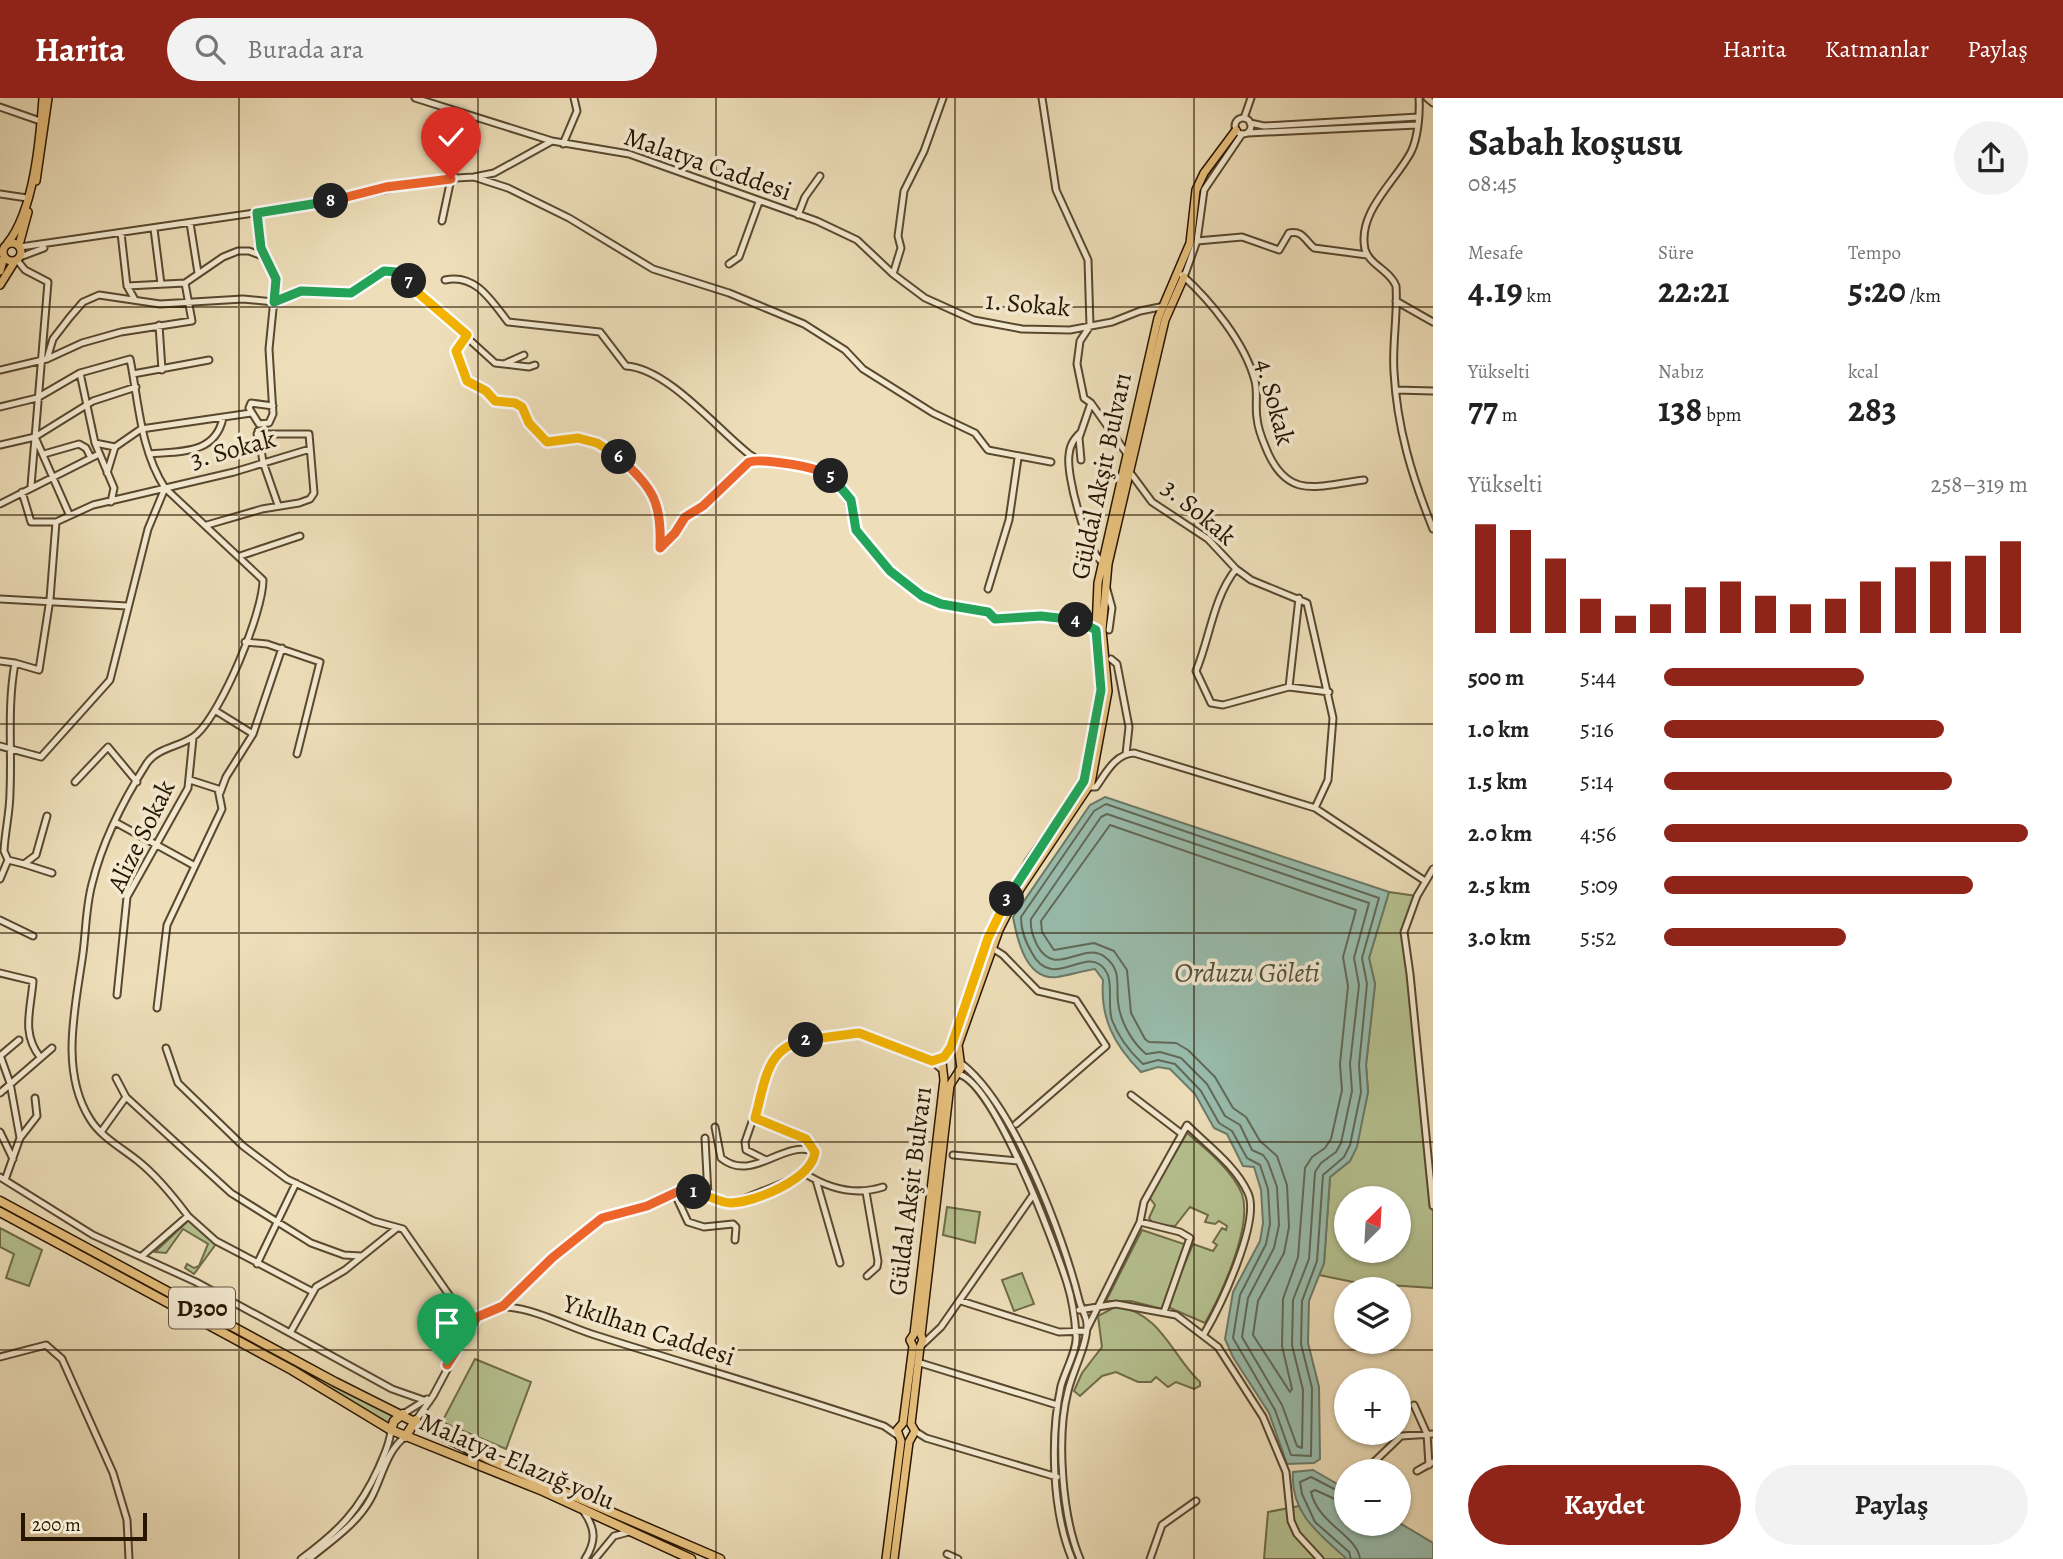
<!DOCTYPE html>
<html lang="tr">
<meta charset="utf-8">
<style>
:root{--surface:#fff;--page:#f2f2f2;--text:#222;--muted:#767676;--accent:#8f2418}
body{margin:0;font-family:Alegreya,serif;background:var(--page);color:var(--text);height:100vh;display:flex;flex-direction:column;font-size:26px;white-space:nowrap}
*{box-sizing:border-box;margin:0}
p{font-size:23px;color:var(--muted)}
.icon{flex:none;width:38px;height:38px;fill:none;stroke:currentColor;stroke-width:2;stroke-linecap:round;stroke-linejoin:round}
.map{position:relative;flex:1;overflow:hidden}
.side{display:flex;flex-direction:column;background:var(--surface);width:630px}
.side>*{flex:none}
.needle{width:46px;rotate:24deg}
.controls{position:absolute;left:1334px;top:1088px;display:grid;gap:14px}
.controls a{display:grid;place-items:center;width:77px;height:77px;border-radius:50%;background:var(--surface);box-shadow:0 2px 5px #0004;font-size:35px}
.scale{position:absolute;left:21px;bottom:18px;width:126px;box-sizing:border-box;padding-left:7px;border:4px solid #271500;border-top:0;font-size:19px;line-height:24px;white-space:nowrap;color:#271500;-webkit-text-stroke:5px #f4ead2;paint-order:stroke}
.pin{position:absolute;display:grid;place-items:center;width:60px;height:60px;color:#fff;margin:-72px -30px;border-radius:50% 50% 50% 0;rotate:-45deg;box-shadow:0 0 7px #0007}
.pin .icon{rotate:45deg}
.km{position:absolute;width:35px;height:35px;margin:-18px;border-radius:50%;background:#222;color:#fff;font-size:19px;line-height:35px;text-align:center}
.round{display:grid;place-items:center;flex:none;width:74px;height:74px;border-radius:37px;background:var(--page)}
.head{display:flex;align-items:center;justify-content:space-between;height:119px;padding:0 35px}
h1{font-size:38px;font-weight:700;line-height:52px}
.metrics{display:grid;grid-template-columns:repeat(3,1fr);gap:10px;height:119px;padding:7px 35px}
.metrics div{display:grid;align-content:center}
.metrics b{font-size:35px;font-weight:700}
.metrics small{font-size:19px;font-weight:400}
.metrics p{font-size:19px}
.chart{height:196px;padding:14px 35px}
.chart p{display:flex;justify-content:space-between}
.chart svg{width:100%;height:126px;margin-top:7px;stroke:var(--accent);stroke-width:6}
.action{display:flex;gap:14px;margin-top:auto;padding:14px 35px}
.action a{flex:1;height:80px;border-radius:42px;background:var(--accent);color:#fff;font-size:28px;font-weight:700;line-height:80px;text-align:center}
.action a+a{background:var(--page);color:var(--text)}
ul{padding:0 35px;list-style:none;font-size:23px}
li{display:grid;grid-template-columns:112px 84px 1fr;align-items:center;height:52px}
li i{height:18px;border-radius:9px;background:var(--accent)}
header{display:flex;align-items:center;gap:42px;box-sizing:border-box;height:98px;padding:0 35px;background:var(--accent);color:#fff}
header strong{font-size:33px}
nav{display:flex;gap:38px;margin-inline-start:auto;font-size:24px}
.search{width:490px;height:63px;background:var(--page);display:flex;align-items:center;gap:18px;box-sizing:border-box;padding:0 24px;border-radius:38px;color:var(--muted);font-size:26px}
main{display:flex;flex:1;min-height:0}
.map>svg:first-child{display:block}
</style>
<header>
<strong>Harita</strong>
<div class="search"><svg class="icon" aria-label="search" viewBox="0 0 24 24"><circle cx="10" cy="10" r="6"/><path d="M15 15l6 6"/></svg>Burada ara</div>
<nav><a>Harita</a><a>Katmanlar</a><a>Paylaş</a></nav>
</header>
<main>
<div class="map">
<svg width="1433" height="1461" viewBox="0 0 1433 1461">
<rect width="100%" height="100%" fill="#eedfba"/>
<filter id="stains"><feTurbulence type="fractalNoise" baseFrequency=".00286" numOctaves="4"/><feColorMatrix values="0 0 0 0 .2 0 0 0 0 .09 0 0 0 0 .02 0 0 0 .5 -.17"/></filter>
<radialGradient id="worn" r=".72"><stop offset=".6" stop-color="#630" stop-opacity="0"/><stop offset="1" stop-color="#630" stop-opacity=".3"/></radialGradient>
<path fill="#b6c291" stroke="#6e6c48" stroke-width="2" fill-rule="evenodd" d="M1389,794L1417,798L1406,825L1433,1108V1190L1358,1185L1319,1177L1324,1165L1330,1079L1350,1063L1356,1049L1368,994L1366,967L1375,886L1369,860ZM1346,1101H1398V1153H1346Z
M1187,1035C1206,1051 1233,1073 1242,1096C1253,1128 1221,1197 1205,1225L1170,1210V1201L1193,1146L1213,1153L1217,1147L1213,1144L1222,1130L1226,1132L1227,1128L1219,1123L1215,1126L1205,1124L1208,1117L1190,1109L1175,1128L1154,1127L1149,1120L1155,1107L1149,1099Z
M0,1107L393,1315L388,1326L224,1230L0,1110Z
M947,1109L980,1114L975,1145L943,1137Z
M189,1122L216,1146L194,1176L185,1170L187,1166L194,1170L199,1168L208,1146L183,1131L166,1155L155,1154Z
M0,1130L42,1152L29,1188L6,1180L14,1156L0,1149Z
M1142,1132L1187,1147L1162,1211L1131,1203H1106Z
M1022,1175L1034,1206L1014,1213L1002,1182Z
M1117,1208C1162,1216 1172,1258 1200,1284V1288L1194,1291L1176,1284L1168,1289L1156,1279L1151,1284H1138L1116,1274L1102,1278L1080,1298L1074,1293L1082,1275L1102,1249L1098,1218Z
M475,1261L531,1284L506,1351L442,1324Z
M1304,1407L1359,1461H1264L1268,1414Z"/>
<path fill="#99bdae" stroke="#6b7a68" stroke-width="2" d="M1105,699L1389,794L1369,860L1375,886L1366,967L1368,994L1357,1049L1350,1063L1330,1079L1324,1165L1309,1203L1308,1245L1319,1289L1320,1361L1314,1365L1287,1366L1269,1315L1233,1259L1225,1241L1233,1194L1260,1143L1263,1125L1261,1092L1254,1069L1243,1068L1227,1036L1214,1030L1195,996L1170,971L1158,969L1141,974C1114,947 1100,920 1103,882L1095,871C1082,873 1070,877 1057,879C1026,883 1017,841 1013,819L1090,707Z
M1313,1372L1346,1391V1426H1398V1424L1433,1445V1461H1347C1319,1436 1290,1415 1293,1374Z"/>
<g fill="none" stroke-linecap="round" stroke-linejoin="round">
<path stroke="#606957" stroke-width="2" d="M1106,706L1379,800L1362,860L1367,886L1359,967L1361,994L1350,1047L1344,1059L1323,1077L1317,1163L1302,1203L1301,1246L1312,1290L1311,1358L1291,1357L1275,1312L1233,1240L1240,1197L1266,1146L1270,1126L1268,1091L1260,1067L1247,1060L1232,1033L1219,1025L1201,993L1175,966L1158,962L1143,966C1130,954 1118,938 1112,922C1106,904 1117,877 1099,866C1080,854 1051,891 1032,855C1025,843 1021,833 1021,819L1094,713Z
M1107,716L1369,805L1354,860L1359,887L1350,966L1352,993L1341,1045L1336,1054L1321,1065L1315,1074L1309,1161L1293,1202L1292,1247L1303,1292L1302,1350L1297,1348L1282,1307L1242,1239L1248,1200L1274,1150L1279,1127L1277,1089L1268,1064L1263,1057L1252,1052L1240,1027L1225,1018L1207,986L1181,960L1160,954L1146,956C1131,943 1120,923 1118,904C1116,887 1122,872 1105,859C1082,842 1056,882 1037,847C1033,838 1030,831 1031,821L1101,719Z
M1110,727L1356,812L1343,859L1348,888L1340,966L1342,992L1331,1041L1325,1050L1312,1059L1305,1070L1298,1159L1283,1201L1282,1248L1292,1291L1290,1294L1253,1237L1258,1203L1284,1155L1289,1129L1287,1087L1277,1058L1260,1043L1246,1019L1233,1010L1215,979L1188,952L1176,945L1149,944L1145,941L1131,915L1127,872L1114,853L1094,845L1054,852L1042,834L1041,823Z
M1346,1397L1311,1379L1300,1384L1302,1396L1315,1424L1349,1454L1351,1461
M1346,1406L1315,1392L1311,1394C1318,1426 1358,1438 1360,1461"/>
<g stroke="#59482e" stroke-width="9">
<path id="minor" d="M415,0L552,43L629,56L817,123L857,142L893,176L925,200L974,222L1022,231L1070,232L1112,224L1140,213L1165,208
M1042,0L1056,92L1088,162L1090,228L1080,243L1077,266L1084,300L1091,305L1127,356
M1419,0C1420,15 1418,40 1411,54C1396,83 1357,114 1365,151C1369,167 1390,172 1396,188C1398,216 1392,246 1394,274C1397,330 1412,379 1433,431
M1427,0L1433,5
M0,9L43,24
M1235 28a8 8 0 1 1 16 0a8 8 0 1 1-16 0Z
M1244,20L1251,0
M1250,25L1264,28L1418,19
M1248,35L1417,27
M563,46L577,13L574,0
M474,79L508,90L569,120L653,171L729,195L804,226L845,252L863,271L933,315L975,335L988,352L1051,364
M0,96L27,100
M257,115L262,150L276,181L269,251L273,316L269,325L259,326
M798,117L805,99L820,78
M442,123L451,81
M190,125L198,175
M154,131L161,186
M121,135L127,188L134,200
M1197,143L1242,139L1279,152L1289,135C1302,132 1305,142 1314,150L1367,157
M20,149L316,106L438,81L474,79L494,75L552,43
M20,159L44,150
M17,162L25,172L48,184L31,388
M729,166L739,159L759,104
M893,176L901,150L898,138L904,93L924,53L943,0
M1182,177C1211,203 1245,245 1255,283C1258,294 1255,308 1257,320C1258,333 1263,343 1268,355C1290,403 1320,387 1364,382
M1184,179L1197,143L1204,92L1242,36
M445,182C475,175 491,202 508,224L600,234L626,268C667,270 717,331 749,356C773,375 812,360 835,380C854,398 847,415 857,433C864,446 880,464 891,474C905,487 921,500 940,505C959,511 980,508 995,521L1041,518L1075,521L1099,532
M127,188L185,185L223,159L238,153H249L265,159
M1396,203L1433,224
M159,227L162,272
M467,237L456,253L467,283L486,293L495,302L515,305L522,309L529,325L544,342L554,344L578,340L597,345L628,368L656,402L660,412V450
M47,261L53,241L70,219L83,204L99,197L160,206L243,201L274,204L310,193L351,195L373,177L392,173L403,178L417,194L495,265L529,269L535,267
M504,266L524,257
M0,272L47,261L82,245L121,234L192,223L185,185
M80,275L95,345L114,390L111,404
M133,276L209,262
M1396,292L1433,293
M0,309L37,300L80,275L130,261C139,305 140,351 165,390L263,482C263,515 222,613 197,636C183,649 159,648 147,665C124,701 102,745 92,786C86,808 86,832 83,855C76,907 59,972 90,1021C101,1039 122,1050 138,1063C157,1078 173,1098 188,1118L142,1158
M259,326L249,310L251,305L273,308
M258,333L263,364L278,407
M1081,334C1074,341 1070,346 1069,357C1066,378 1086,451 1102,464
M35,339L69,416
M95,345L115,349L141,331L251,315
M0,347L35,339L93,303L136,289
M44,356L79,346L86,350L91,360
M149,356C180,353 215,357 223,320
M1081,362L1079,340L1091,305
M1129,373L1152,404L1208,441L1236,471L1251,482L1307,505L1333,620L1328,682L1315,710
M107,375L115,349
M22,394L31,424H56L93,407L234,374L310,351
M0,406L99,356
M207,427L262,411L299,405L310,401L314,395L309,336H257
M660,450L688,415L703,408L744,367L758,362
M240,458L300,438
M1236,471C1213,500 1210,540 1196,573L1211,605L1223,607L1289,589L1329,594
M1106,488L1112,510L1109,532
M988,491L1009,422L1018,360
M0,501L127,508
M245,544L267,546L320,564L297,656
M1111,561L1117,566L1129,629L1126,656
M0,563L15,565
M1289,589L1299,500
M216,613L253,636
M0,648L41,659L110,582L148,431L165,390
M75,684L108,649L137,684
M1088,689H1096C1106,675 1115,656 1134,655L1315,710L1425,783
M220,695L226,679L253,636L282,550
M115,724L195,768
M8,762L24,766L36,757L47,718
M24,766L52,775
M1433,771L1417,798L1404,834L1410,876L1433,1108
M0,781L8,762L4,753C5,733 10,714 10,694C12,649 7,610 15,565L39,572L50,501L56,424
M0,822L33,838
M992,850L1003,857L1038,893L1076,902L1106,948L1016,1026
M0,875L33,883C31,911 21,935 40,959
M117,897L127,799L188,690L193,640
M157,910L167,827L222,711L218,691L190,682
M166,950L178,985L243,1048L287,1081L374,1123L403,1131L470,1227
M0,957L10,985L20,1040L5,1082
M0,958L19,942
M962,966C1014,1007 1063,1137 1079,1202C1081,1211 1087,1218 1087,1227C1087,1248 1073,1272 1068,1293C1056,1339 1062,1418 1080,1461
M958,976C994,983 1055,1147 1067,1185C1072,1201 1075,1220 1076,1237C1078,1251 1065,1273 1061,1288C1050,1339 1052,1413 1072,1461
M116,980L126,999
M0,995L52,950
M1131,997L1182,1036
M715,1029L721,1060C753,1086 784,1040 815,1054
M0,1034L13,1061
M101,1034L126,999L231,1095L311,1145L344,1157L361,1158
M20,1040L37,1018L35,1000
M705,1040L708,1097
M953,1057L1019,1063
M764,1061L746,1052L745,1044L775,958L790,945L859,935L932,963L941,971
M804,1075C829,1091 855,1098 883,1089
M0,1079L93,1137L196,1184L290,1235L316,1189L345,1172L397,1130
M816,1082L840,1165
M674,1094L688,1124L704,1129L733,1126L736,1129L735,1142
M866,1094L878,1163L877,1169L867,1178
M188,1118L216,1143L313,1194
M1140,1124L1180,1134L1190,1140L1164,1214
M257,1166L296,1085
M961,1203L1059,1234L1086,1233L1140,1124L1144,1104L1187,1027C1207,1047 1236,1068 1248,1095C1261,1123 1220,1209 1204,1236
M503,1208L552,1160L602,1120L647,1108L679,1093L736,1104L803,1077L812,1066L815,1056L810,1044L755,1020
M1079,1212L1116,1206L1176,1217L1218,1249L1263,1319L1286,1374L1291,1423L1297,1436L1320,1461
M290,1235L392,1291L429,1304
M923,1246L941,1229L1033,1097
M0,1259L46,1247L62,1261L113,1375L127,1422L129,1461
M917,1264L1057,1307
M1414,1307L1427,1336L1429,1367
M403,1316L427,1301
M416,1322L433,1298L473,1223C481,1214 495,1207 507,1209C539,1212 568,1229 598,1238C693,1268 789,1296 884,1328L897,1337
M915,1333L926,1340L1057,1379
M1373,1365L1401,1338L1433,1336
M1417,1373L1433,1364
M584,1414C596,1431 596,1444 585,1461
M947,1456L958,1461
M301,1461C339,1433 359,1413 379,1369C384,1357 390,1346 391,1332
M309,1461C331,1443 357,1426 371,1400C382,1380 386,1353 405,1339
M595,1461L614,1438L629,1434
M1150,1461L1162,1427L1196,1403"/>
</g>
<g stroke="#271500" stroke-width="10">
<path id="major" d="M36,83L48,0
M3 154a9 9 0 1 1 18 0a9 9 0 1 1-18 0Z
M7,146C34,113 40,42 43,0
M19,147L28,114
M0,173L4,159
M0,187L15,163
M886,1461L901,1343L897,1332L903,1325L913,1248L910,1242L914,1236L944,982L942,964L951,949L999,816L1029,763L1084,683L1101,592L1096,532L1098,485L1158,220L1190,145L1196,92L1204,75L1236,32
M894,1461L909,1344L915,1333L911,1326L920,1249L923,1242L921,1237L950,987L961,970L958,947L999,832L1020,791L1091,685L1108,593L1102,532L1108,466L1165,222L1184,179"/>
</g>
<g stroke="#271500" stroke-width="11">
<path id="highway" d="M0,1103L335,1284L488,1361L720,1461
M0,1114L292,1272L391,1332L543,1393L691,1461
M391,1332L394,1323L403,1316
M405,1339L416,1322"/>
</g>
<use href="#minor" stroke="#f4ead2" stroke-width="5"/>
<use href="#major" stroke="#e7c07d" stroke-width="7"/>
<use href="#highway" stroke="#e7c07d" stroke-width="8"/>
</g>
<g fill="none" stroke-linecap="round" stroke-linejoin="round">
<g stroke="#fff" stroke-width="14">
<path id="split-1" d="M447,1267L477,1219L503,1208L552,1160L602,1120L647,1108L679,1093L694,1094"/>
</g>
<g stroke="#fff" stroke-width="14">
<path id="split-2" d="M694,1094C706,1096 720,1105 731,1105C756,1104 812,1081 815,1054L806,1041L755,1020C765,986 765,949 806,942"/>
</g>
<g stroke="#fff" stroke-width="14">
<path id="split-3" d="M806,942L859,935L932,963L944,959L951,949L988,840L1007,801"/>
</g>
<g stroke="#fff" stroke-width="14">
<path id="split-4" d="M1007,801L1084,683L1101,592L1096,532L1076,522"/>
</g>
<g stroke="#fff" stroke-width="14">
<path id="split-5" d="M831,378L851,402L856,432L890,473L922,498L941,506L988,514L995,521L1041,518L1076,522"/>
</g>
<g stroke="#fff" stroke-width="14">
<path id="split-6" d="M619,359C653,391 662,403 660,450L675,435L685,419L703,408L749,364C764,360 818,369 831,378"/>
</g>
<g stroke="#fff" stroke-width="14">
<path id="split-7" d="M409,183L417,194L467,237L456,253L467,283L486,293L495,303L515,305L522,309L529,325L547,344L578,340L597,345L619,359"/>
</g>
<g stroke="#fff" stroke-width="14">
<path id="split-8" d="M331,103L257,115L261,150L276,181L274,204L301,193L351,195L384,173L397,174L409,183"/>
</g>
<g stroke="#fff" stroke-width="14">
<path id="split-9" d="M331,103L386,89L451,81"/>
</g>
<use href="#split-1" stroke="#f0652b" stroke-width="9"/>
<use href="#split-2" stroke="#f5b400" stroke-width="9"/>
<use href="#split-3" stroke="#f5b400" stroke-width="9"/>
<use href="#split-4" stroke="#22a559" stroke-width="9"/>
<use href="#split-5" stroke="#22a559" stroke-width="9"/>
<use href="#split-6" stroke="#f0652b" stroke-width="9"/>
<use href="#split-7" stroke="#f5b400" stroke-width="9"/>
<use href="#split-8" stroke="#22a559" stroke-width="9"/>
<use href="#split-9" stroke="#f0652b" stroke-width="9"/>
</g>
<path fill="none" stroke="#271500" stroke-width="2" stroke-opacity="0.55" d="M239,0V1461M478,0V1461M716,0V1461M955,0V1461M1194,0V1461M0,209H1433M0,417H1433M0,626H1433M0,835H1433M0,1044H1433M0,1252H1433"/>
<g text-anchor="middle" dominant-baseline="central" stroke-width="7" stroke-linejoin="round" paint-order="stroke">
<rect fill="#f4ead2" stroke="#64553f" stroke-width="2" x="169" y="1189.5" width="66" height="41" rx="5"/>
<g font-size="24" font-weight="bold" fill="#271500">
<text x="202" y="1210">D300</text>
</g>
<g font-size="26" fill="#271500" stroke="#f4ead2">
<text transform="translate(708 66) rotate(19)">Malatya Caddesi</text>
<text transform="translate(1028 206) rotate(5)">1. Sokak</text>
<text transform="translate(1275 304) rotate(75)">4. Sokak</text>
<text transform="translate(233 351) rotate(-15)">3. Sokak</text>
<text transform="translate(1101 378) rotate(-78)">Güldal Akşit Bulvarı</text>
<text transform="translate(1199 414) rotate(40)">3. Sokak</text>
<text transform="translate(141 738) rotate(-64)">Alize Sokak</text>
<text transform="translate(910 1093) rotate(-83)">Güldal Akşit Bulvarı</text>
<text transform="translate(649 1232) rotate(18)">Yıkılhan Caddesi</text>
<text transform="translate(517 1363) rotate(23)">Malatya-Elazığ yolu</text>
</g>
<g font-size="28" font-style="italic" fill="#4f503d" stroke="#f4ead2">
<text x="1247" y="875">Orduzu Göleti</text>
</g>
</g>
<rect width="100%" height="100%" filter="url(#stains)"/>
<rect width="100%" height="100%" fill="url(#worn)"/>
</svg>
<div class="controls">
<a><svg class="needle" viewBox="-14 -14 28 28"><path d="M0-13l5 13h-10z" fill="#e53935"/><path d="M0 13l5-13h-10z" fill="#767676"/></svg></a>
<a><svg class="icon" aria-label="layers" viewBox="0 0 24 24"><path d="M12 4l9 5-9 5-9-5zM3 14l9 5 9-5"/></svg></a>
<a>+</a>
<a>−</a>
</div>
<div class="scale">200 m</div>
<div class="pin" style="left:447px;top:1267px;background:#1e9e55"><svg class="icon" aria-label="arrive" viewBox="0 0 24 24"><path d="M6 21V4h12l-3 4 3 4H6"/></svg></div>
<div class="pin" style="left:451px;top:81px;background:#d93025"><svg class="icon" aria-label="check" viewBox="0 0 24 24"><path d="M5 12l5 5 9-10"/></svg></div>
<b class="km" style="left:694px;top:1094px">1</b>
<b class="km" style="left:806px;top:942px">2</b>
<b class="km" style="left:1007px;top:801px">3</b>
<b class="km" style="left:1076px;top:522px">4</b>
<b class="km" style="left:831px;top:378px">5</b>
<b class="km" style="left:619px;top:359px">6</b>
<b class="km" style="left:409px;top:183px">7</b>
<b class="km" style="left:331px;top:103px">8</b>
</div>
<section class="side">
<div class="head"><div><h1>Sabah koşusu</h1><p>08:45</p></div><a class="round"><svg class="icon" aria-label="share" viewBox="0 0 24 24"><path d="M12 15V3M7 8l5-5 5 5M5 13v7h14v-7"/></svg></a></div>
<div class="metrics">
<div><p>Mesafe</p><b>4.19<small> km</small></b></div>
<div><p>Süre</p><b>22:21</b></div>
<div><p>Tempo</p><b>5:20<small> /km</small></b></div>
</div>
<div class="metrics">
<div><p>Yükselti</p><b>77<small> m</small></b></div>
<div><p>Nabız</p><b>138<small> bpm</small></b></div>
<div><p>kcal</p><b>283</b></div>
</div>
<div class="chart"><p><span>Yükselti</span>258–319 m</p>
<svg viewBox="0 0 160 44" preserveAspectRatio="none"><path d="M5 44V6M15 44V8M25 44V18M35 44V32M45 44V38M55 44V34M65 44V28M75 44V26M85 44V31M95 44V34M105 44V32M115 44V26M125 44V21M135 44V19M145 44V17M155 44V12"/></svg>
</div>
<ul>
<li><b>500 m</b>5:44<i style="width:55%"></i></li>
<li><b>1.0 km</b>5:16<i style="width:77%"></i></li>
<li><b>1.5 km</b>5:14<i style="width:79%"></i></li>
<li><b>2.0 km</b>4:56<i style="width:100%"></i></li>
<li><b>2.5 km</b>5:09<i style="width:85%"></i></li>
<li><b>3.0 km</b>5:52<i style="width:50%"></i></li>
</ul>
<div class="action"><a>Kaydet</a><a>Paylaş</a></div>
</section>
</main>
